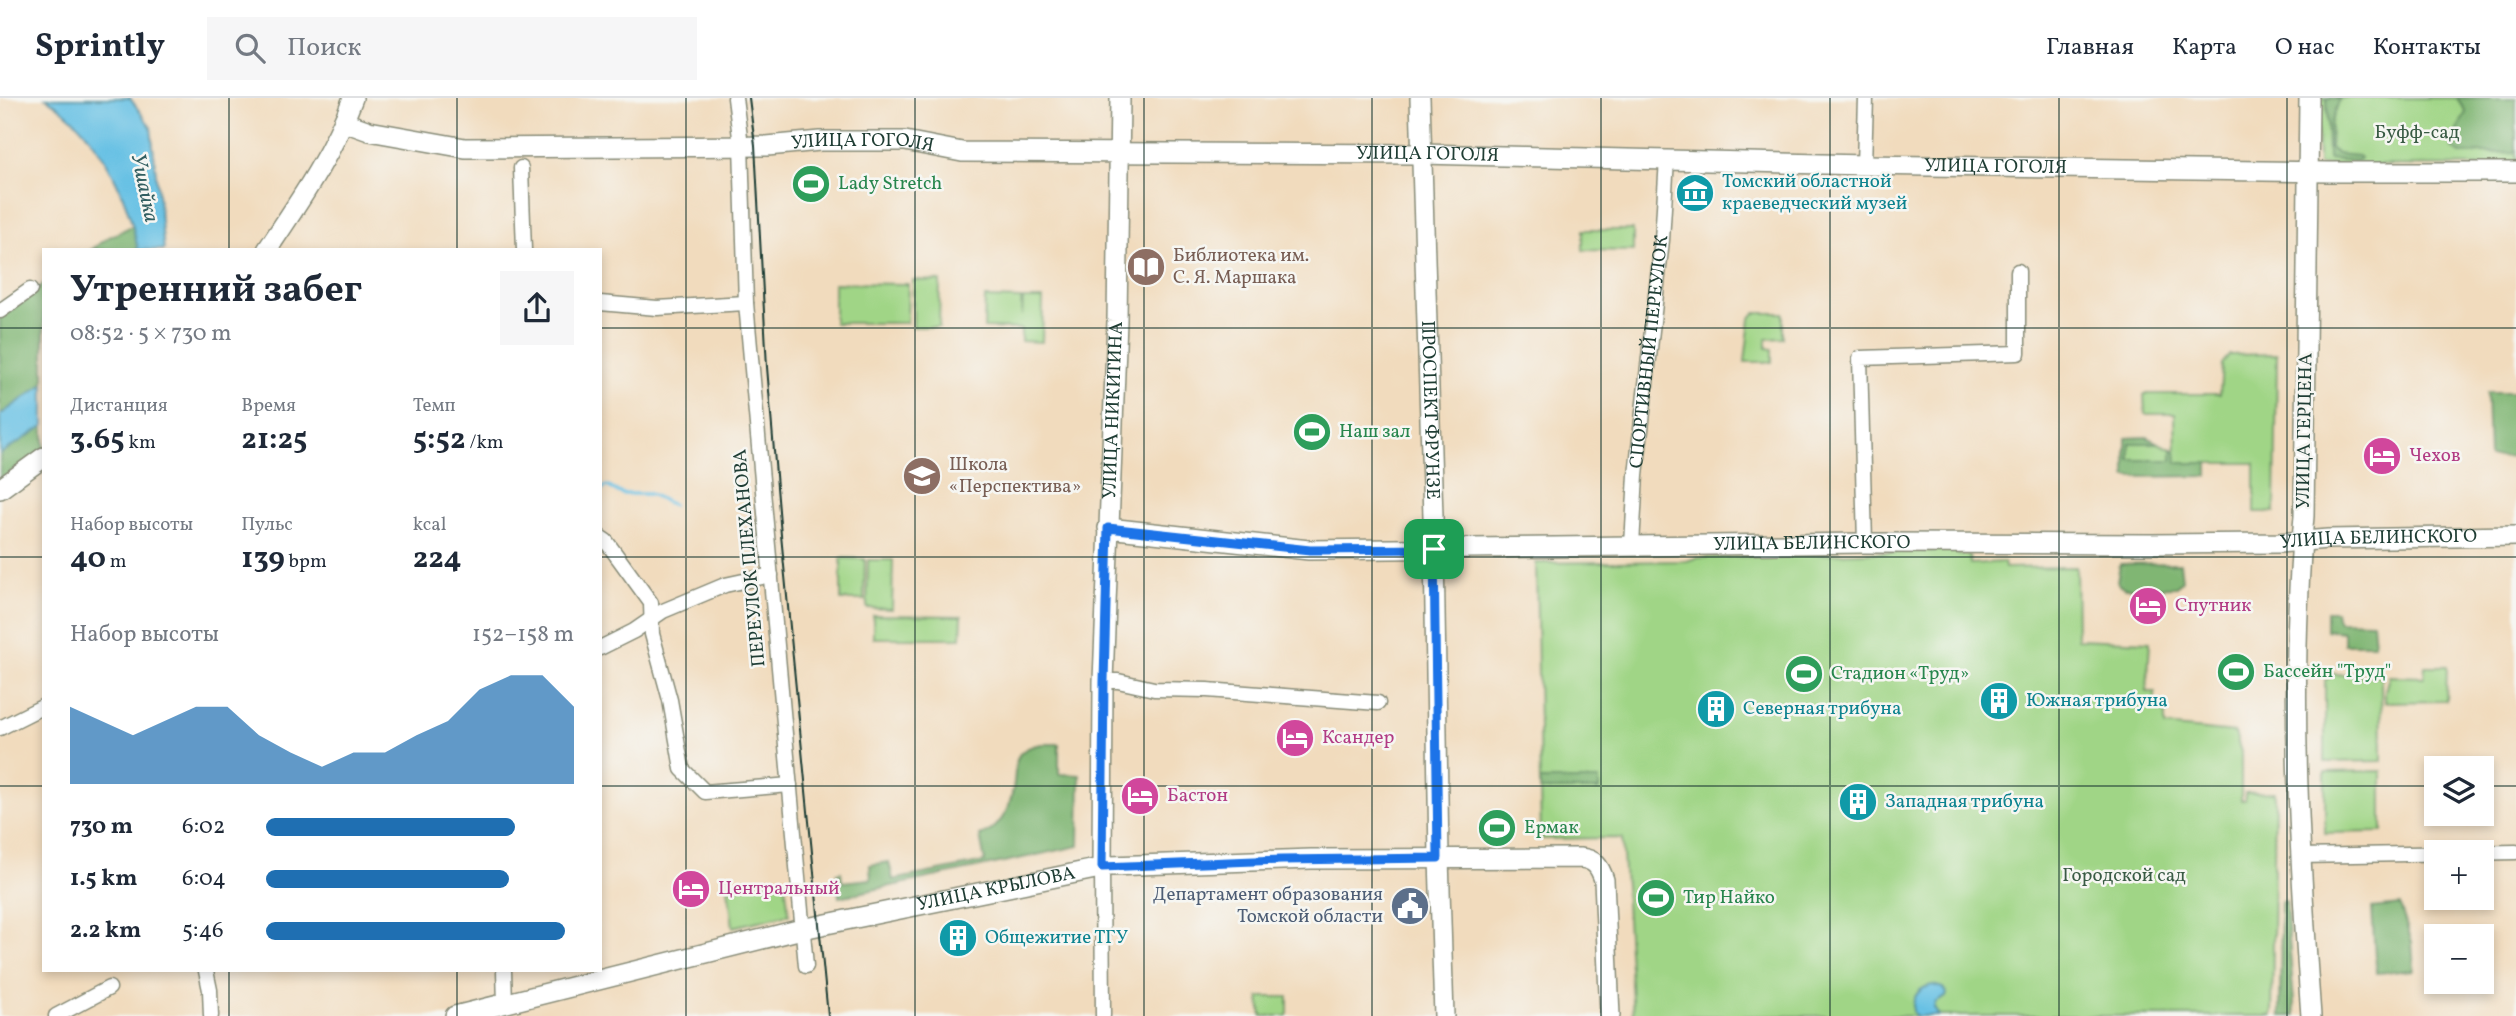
<!DOCTYPE html>
<html lang="ru">
<meta charset="utf-8">
<style>
:root{--surface:#fff;--page:#f6f6f7;--text:#1f2937;--muted:#747a83;--line:#e0e1e3;--accent:#1f6fb2}
body{margin:0;font-family:Vollkorn,serif;background:var(--page);color:var(--text);height:100vh;display:flex;flex-direction:column;font-size:26px;white-space:nowrap}
*{box-sizing:border-box;margin:0}
p{font-size:23px;color:var(--muted)}
.icon{flex:none;width:38px;height:38px;fill:none;stroke:currentColor;stroke-width:2;stroke-linecap:round;stroke-linejoin:round}
.map{position:relative;flex:1;overflow:hidden}
.side{position:absolute;left:42px;top:150px;width:560px;height:724px;display:flex;flex-direction:column;background:var(--surface);border-radius:0px;box-shadow:0 4px 10px #0003}
.side>*{flex:none}
.tools{position:absolute;left:2424px;top:658px;display:grid;gap:14px}
.tools a{display:grid;place-items:center;width:70px;height:70px;border-radius:0px;background:var(--surface);box-shadow:0 4px 10px #0003;font-size:35px}
.pin{position:absolute;display:grid;place-items:center;width:60px;height:60px;color:#fff;margin:-30px;border-radius:14px;box-shadow:0 4px 10px #0006}
.round{display:grid;place-items:center;flex:none;width:74px;height:74px;border-radius:0px;background:var(--page)}
.overview{display:flex;align-items:center;justify-content:space-between;height:119px;padding:0 28px}
h1{font-size:38px;font-weight:700;line-height:52px}
.metrics{display:grid;grid-template-columns:repeat(3,1fr);gap:10px;height:119px;padding:7px 28px}
.metrics div{display:grid;align-content:center}
.metrics b{font-size:30px;font-weight:700}
.metrics small{font-size:19px;font-weight:400}
.metrics p{font-size:19px}
.chart{height:196px;padding:14px 28px}
.chart p{display:flex;justify-content:space-between}
.chart svg{width:100%;height:126px;margin-top:7px;fill:var(--accent);opacity:.7}
ul{padding:0 28px;list-style:none;font-size:23px}
li{display:grid;grid-template-columns:112px 84px 1fr;align-items:center;height:52px}
li i{height:18px;border-radius:9px;background:var(--accent)}
header{display:flex;align-items:center;gap:42px;box-sizing:border-box;height:98px;padding:0 35px;background:var(--surface);border-bottom:2px solid var(--line)}
header strong{font-size:33px}
nav{display:flex;gap:38px;margin-inline-start:auto;font-size:24px}
.search{width:490px;height:63px;background:var(--page);display:flex;align-items:center;gap:18px;box-sizing:border-box;padding:0 24px;border-radius:0px;color:var(--muted);font-size:26px}
.map>svg:first-child{display:block}
</style>
<header>
<strong>Sprintly</strong>
<div class="search"><svg class="icon" aria-label="search" viewBox="0 0 24 24"><circle cx="10" cy="10" r="6"/><path d="M15 15l6 6"/></svg>Поиск</div>
<nav><a>Главная</a><a>Карта</a><a>О нас</a><a>Контакты</a></nav>
</header>
<div class="map">
<svg width="2516" height="918" viewBox="0 0 2516 918">
<rect width="100%" height="100%" fill="#f6f6f2"/>
<filter id="ink" filterUnits="userSpaceOnUse"><feTurbulence type="fractalNoise" baseFrequency=".0143" numOctaves="2"/><feDisplacementMap in="SourceGraphic" scale="14" xChannelSelector="R" yChannelSelector="G"/><feConvolveMatrix kernelMatrix="1 2 1 2 8 2 1 2 1" color-interpolation-filters="sRGB"/></filter>
<filter id="wash" filterUnits="userSpaceOnUse"><feTurbulence type="fractalNoise" baseFrequency=".00686" numOctaves="4" result="noise"/><feDisplacementMap in="SourceGraphic" scale="28" xChannelSelector="R" yChannelSelector="G"/><feGaussianBlur stdDeviation="1.57" result="paint"/><feColorMatrix in="noise" values="0 0 0 0 0 0 0 0 0 0 0 0 0 0 0 0 0 1.4 0 .05"/><feComposite in="paint" operator="in"/></filter>
<g filter="url(#wash)">
<rect width="100%" height="100%" fill="#f1dbbd"/>
<path fill="#a0d586" stroke="#60895d" stroke-width="2" d="M2317,0H2516V68L2318,67Z
M1583,132H1633V153L1583,152Z
M913,182L940,183L939,229H913Z
M834,185L908,186L907,225H834Z
M985,200L1021,201L1022,218L1023,201H1043L1042,244L1021,243V231L984,230Z
M1755,215H1783V240L1767,241V250L1772,251V264H1745L1750,221Z
M2277,256L2275,414H2255V365H2176L2175,316H2145L2144,296H2220L2222,266L2229,257Z
M2130,345H2158L2172,351V362H2130Z
M1955,452L1959,457H1969L1970,466L2004,464L2005,470L2076,469L2077,541L2150,544L2147,594H2155V612L2165,613V628L2235,635L2241,654V702H2245V695L2275,694L2272,918H1633L1622,740L1541,741L1536,465L1687,463L1696,460Z
M841,460L865,461L864,502H841Z
M868,462H893L892,511L867,510Z
M873,517L962,518L961,540H873Z
M2425,568H2447L2446,603L2385,604V593L2389,578L2424,579Z
M2332,576L2381,578L2382,663L2325,664V583Z
M2382,673V734L2325,735V674Z
M785,783L789,816L733,829L728,790Z
M1259,899H1288V916L1286,918H1262Z"/>
<path fill="#80b673" stroke="#507a54" stroke-width="2" d="M2327,0H2340L2331,26L2330,50L2337,56L2358,58L2360,60L2357,63L2328,61Z
M2457,0H2516V54L2460,56L2452,50L2453,41L2466,14Z
M134,127L138,152H91L109,139Z
M44,186V286L0,317V220Z
M2487,294H2516V358L2489,359Z
M44,328V350L0,382V356Z
M2147,339L2158,345H2130V362H2172V351L2176,353L2177,365H2208V378L2126,379V340Z
M2180,465L2182,482L2177,489L2125,490L2120,488L2117,484L2120,466Z
M2326,513H2336L2337,520L2339,523L2372,524L2374,546H2344V534L2326,532Z
M1042,646H1059V676L1080,677L1079,748L839,799L837,775L841,774L842,784L871,781L870,767L889,764L893,782L985,764L980,738C999,732 1010,711 1013,691C1018,665 1009,652 1042,646Z
M1540,682H1599V692H1540Z
M2286,803L2295,918H2280L2281,804Z
M2400,807L2412,845L2414,872L2376,875L2372,810Z"/>
<path fill="#67c1e4" stroke="#437f8c" stroke-width="2" d="M46,0H130L151,29L164,152H138C127,93 98,33 46,0Z
M44,286V328L0,356V317Z
M1934,887L1943,890L1947,895L1946,899L1935,905L1934,910L1939,918H1916L1913,914C1912,899 1918,889 1934,887Z"/>
<g fill="none" stroke-linecap="round" stroke-linejoin="round">
<path stroke="#67c1e4" stroke-width="3.5" d="M600,392L607,388L622,396H650L673,407"/>
</g>
</g>
<g filter="url(#ink)">
<g fill="none" stroke-linecap="round" stroke-linejoin="round">
<g stroke="#888c78" stroke-width="17">
<g id="street">
<path d="M735,0L741,47L746,205L806,868"/>
<path d="M1864,67L1866,0"/>
<path d="M521,70L524,152"/>
<path d="M600,205L657,210L746,205"/>
<path d="M0,213L30,192"/>
<path d="M600,439L606,443L651,505L652,536L670,602L682,671L705,694L790,687"/>
<path d="M1865,445L1860,260L2018,255V173"/>
<path id="s1" d="M1632,447L1636,377L1662,142L1667,61"/>
<path d="M600,550L634,533L663,513L725,487L771,477"/>
<path d="M1103,583H1118L1154,591L1207,592L1378,605"/>
<path d="M0,630L44,608"/>
<path d="M2300,758L2516,754"/>
<path d="M1102,769L1103,918"/>
<path d="M206,873L210,892L211,918"/>
<path d="M504,873L505,906"/>
<path d="M56,918L109,890"/>
</g>
</g>
<g stroke="#888c78" stroke-width="22">
<g id="secondary">
<path id="s2" d="M1420,0L1434,451L1439,760L1444,918"/>
<path d="M2309,0L2304,418C2289,584 2299,752 2311,918"/>
<path id="s3" d="M344,24L369,33L465,50L767,48L820,43H905L962,54L1421,56L1864,67L2330,74H2516"/>
<path d="M267,152C299,104 333,55 353,0"/>
<path d="M0,391L44,359"/>
<path id="s4" d="M1108,430L1309,452L1865,445L2151,446L2279,445L2328,441L2516,438"/>
<path id="s5" d="M1102,769L1103,583L1117,223L1120,0"/>
<path id="s6" d="M455,918L802,831L1110,768L1311,761L1580,760C1595,761 1600,769 1604,782L1610,918"/>
</g>
</g>
<use href="#street" stroke="#fff" stroke-width="14"/>
<use href="#secondary" stroke="#fff" stroke-width="19"/>
<path stroke="#1f3d34" stroke-width="2" d="M749,0L755,47L767,269L781,437L828,918"/>
</g>
</g>
<g fill="none" stroke-linecap="round" stroke-linejoin="round" filter="url(#ink)">
<g stroke="#fff" stroke-width="14">
<path id="route" d="M1108,430L1310,452L1434,451L1438,760L1282,762L1102,769L1104,583Z"/>
</g>
<use href="#route" stroke="#1a73e8" stroke-width="9"/>
</g>
<path fill="none" stroke="#1f3d34" stroke-width="2" stroke-opacity="0.55" d="M229,0V152M457,0V152M686,0V918M915,0V918M1144,0V918M1372,0V918M1601,0V918M1830,0V918M2059,0V918M2287,0V918M0,230H44M600,230H2516M0,459H44M600,459H2516M0,688H44M600,688H2436M2482,688H2516M229,873V918M457,873V918"/>
<defs>
<g id="stadium-disc" transform="scale(2.0125)"><circle r="9.5" fill="#2e9e5b" stroke="#f6f6f2"/><path d="M0-5a6.5 5 0 1 0 0 10a6.5 5 0 1 0 0-10ZM-3.5-1.8h7v3.6h-7Z" fill="#fff"/></g>
<g id="museum-disc" transform="scale(2.0125)"><circle r="9.5" fill="#0f9aa8" stroke="#f6f6f2"/><path d="M0-6L6-3V-2H-6V-3ZM-5-1h2V3h-2ZM-1-1h2V3h-2ZM3-1h2V3H3ZM-6 4H6V6H-6Z" fill="#fff"/></g>
<g id="library-disc" transform="scale(2.0125)"><circle r="9.5" fill="#8d6e63" stroke="#f6f6f2"/><path d="M-6-4Q-3-5.5-.7-3.5V5Q-3 3-6 4ZM6-4Q3-5.5 .7-3.5V5Q3 3 6 4Z" fill="#fff"/></g>
<g id="hotel-disc" transform="scale(2.0125)"><circle r="9.5" fill="#d1479c" stroke="#f6f6f2"/><path d="M-6-4.5h1.5V1H6V5H4.5V3h-9V5H-6ZM-4 0a1.8 1.8 0 1 1 3.6 0ZM.5 0V-2.5h3Q6-2.5 6 0Z" fill="#fff"/></g>
<g id="school-disc" transform="scale(2.0125)"><circle r="9.5" fill="#8d6e63" stroke="#f6f6f2"/><path d="M0-5L7-2L0 1L-7-2ZM-4 1L0 2.5L4 1V4Q0 6-4 4Z" fill="#fff"/></g>
<g id="building-disc" transform="scale(2.0125)"><circle r="9.5" fill="#0f9aa8" stroke="#f6f6f2"/><path d="M-4-6H4V6H1V3H-1V6H-4ZM-2.5-4.3h1.7v1.8h-1.7ZM.8-4.3h1.7v1.8H.8ZM-2.5-1h1.7V.8h-1.7ZM.8-1h1.7V.8H.8Z" fill="#fff"/></g>
<g id="civic-disc" transform="scale(2.0125)"><circle r="9.5" fill="#5c6f8a" stroke="#f6f6f2"/><path d="M-.6-6.5H3V-4.5H.6V-3L4-1V1h2V6H-6V1h2V-1L-.6-3ZM-1.2 2.5V6h2.4V2.5Z" fill="#fff"/></g>
</defs>
<g fill-rule="evenodd">
<use href="#stadium-disc" x="811" y="86"/>
<use href="#museum-disc" x="1695" y="95"/>
<use href="#library-disc" x="1146" y="169"/>
<use href="#stadium-disc" x="1312" y="334"/>
<use href="#hotel-disc" x="2382" y="358"/>
<use href="#school-disc" x="922" y="378"/>
<use href="#hotel-disc" x="2148" y="508"/>
<use href="#stadium-disc" x="2236" y="574"/>
<use href="#stadium-disc" x="1804" y="576"/>
<use href="#building-disc" x="1999" y="603"/>
<use href="#building-disc" x="1716" y="611"/>
<use href="#hotel-disc" x="1295" y="640"/>
<use href="#hotel-disc" x="1140" y="698"/>
<use href="#building-disc" x="1858" y="704"/>
<use href="#stadium-disc" x="1497" y="730"/>
<use href="#hotel-disc" x="691" y="791"/>
<use href="#stadium-disc" x="1656" y="800"/>
<use href="#civic-disc" x="1410" y="808"/>
<use href="#building-disc" x="958" y="840"/>
</g>
<g text-anchor="middle" dominant-baseline="central" stroke-width="5" stroke-linejoin="round" paint-order="stroke">
<g font-size="19" fill="#395b44" stroke="#f6f6f2">
<text x="2417" y="35">Буфф-сад</text>
<text x="2124" y="778">Городской сад</text>
</g>
<g font-size="19" fill="#1f3d34" stroke="#f6f6f2">
<text stroke="none"><textPath href="#s3" startOffset="522">УЛИЦА ГОГОЛЯ</textPath></text>
<text stroke="none"><textPath href="#s3" startOffset="1088">УЛИЦА ГОГОЛЯ</textPath></text>
<text stroke="none"><textPath href="#s3" startOffset="1656">УЛИЦА ГОГОЛЯ</textPath></text>
<text stroke="none"><textPath href="#s1" startOffset="194">СПОРТИВНЫЙ ПЕРЕУЛОК</textPath></text>
<text stroke="none"><textPath href="#s5" startOffset="457">УЛИЦА НИКИТИНА</textPath></text>
<text stroke="none"><textPath href="#s2" startOffset="312">ПРОСПЕКТ ФРУНЗЕ</textPath></text>
<text transform="translate(2305 333) rotate(-89)">УЛИЦА ГЕРЦЕНА</text>
<text stroke="none"><textPath href="#s4" startOffset="1272">УЛИЦА БЕЛИНСКОГО</textPath></text>
<text stroke="none"><textPath href="#s4" startOffset="705">УЛИЦА БЕЛИНСКОГО</textPath></text>
<text transform="translate(750 460) rotate(-95)">ПЕРЕУЛОК ПЛЕХАНОВА</text>
<text stroke="none"><textPath href="#s6" startOffset="556">УЛИЦА КРЫЛОВА</textPath></text>
</g>
<g font-size="19" fill="#0d838f" stroke="#f6f6f2" text-anchor="start">
<text x="1722" y="84">Томский областной<tspan x="1722" dy="22">краеведческий музей</tspan></text>
<text x="2026" y="603">Южная трибуна</text>
<text x="1743" y="611">Северная трибуна</text>
<text x="1885" y="704">Западная трибуна</text>
<text x="985" y="840">Общежитие ТГУ</text>
</g>
<g font-size="19" fill="#27864d" stroke="#f6f6f2" text-anchor="start">
<text x="838" y="86">Lady Stretch</text>
<text x="1339" y="334">Наш зал</text>
<text x="2263" y="574">Бассейн "Труд"</text>
<text x="1831" y="576">Стадион «Труд»</text>
<text x="1524" y="730">Ермак</text>
<text x="1683" y="800">Тир Найко</text>
</g>
<g font-size="19" fill="#785e54" stroke="#f6f6f2" text-anchor="start">
<text x="1173" y="158">Библиотека им.<tspan x="1173" dy="22">С. Я. Маршака</tspan></text>
<text x="949" y="367">Школа<tspan x="949" dy="22">«Перспектива»</tspan></text>
</g>
<g font-size="19" fill="#b23c85" stroke="#f6f6f2" text-anchor="start">
<text x="2409" y="358">Чехов</text>
<text x="2175" y="508">Спутник</text>
<text x="1322" y="640">Ксандер</text>
<text x="1167" y="698">Бастон</text>
<text x="718" y="791">Центральный</text>
</g>
<g font-size="19" fill="#4e5e75" stroke="#f6f6f2" text-anchor="end">
<text x="1383" y="797">Департамент образования<tspan x="1383" dy="22">Томской области</tspan></text>
</g>
<g font-size="21" font-style="italic" fill="#315e60" stroke="#f6f6f2">
<text transform="translate(144 90) rotate(78)">Ушайка</text>
</g>
</g>
</svg>
<div class="tools">
<a><svg class="icon" aria-label="layers" viewBox="0 0 24 24"><path d="M12 4l9 5-9 5-9-5zM3 14l9 5 9-5"/></svg></a>
<a>+</a>
<a>−</a>
</div>
<div class="pin" style="left:1434px;top:451px;background:#1e9e55"><svg class="icon" aria-label="arrive" viewBox="0 0 24 24"><path d="M6 21V4h12l-3 4 3 4H6"/></svg></div>
<section class="side">
<div class="overview"><div><h1>Утренний забег</h1><p>08:52 · 5 × 730 m</p></div><a class="round"><svg class="icon" aria-label="share" viewBox="0 0 24 24"><path d="M12 15V3M7 8l5-5 5 5M5 13v7h14v-7"/></svg></a></div>
<div class="metrics">
<div><p>Дистанция</p><b>3.65<small> km</small></b></div>
<div><p>Время</p><b>21:25</b></div>
<div><p>Темп</p><b>5:52<small> /km</small></b></div>
</div>
<div class="metrics">
<div><p>Набор высоты</p><b>40<small> m</small></b></div>
<div><p>Пульс</p><b>139<small> bpm</small></b></div>
<div><p>kcal</p><b>224</b></div>
</div>
<div class="chart"><p><span>Набор высоты</span>152–158 m</p>
<svg viewBox="0 0 160 44" preserveAspectRatio="none"><path d="M0 44V17L10 22L20 27L30 22L40 17L50 17L60 27L70 33L80 38L90 33L100 33L110 27L120 22L130 11L140 6L150 6L160 17V44z"/></svg>
</div>
<ul>
<li><b>730 m</b>6:02<i style="width:81%"></i></li>
<li><b>1.5 km</b>6:04<i style="width:79%"></i></li>
<li><b>2.2 km</b>5:46<i style="width:97%"></i></li>
</ul>
</section>
</div>
